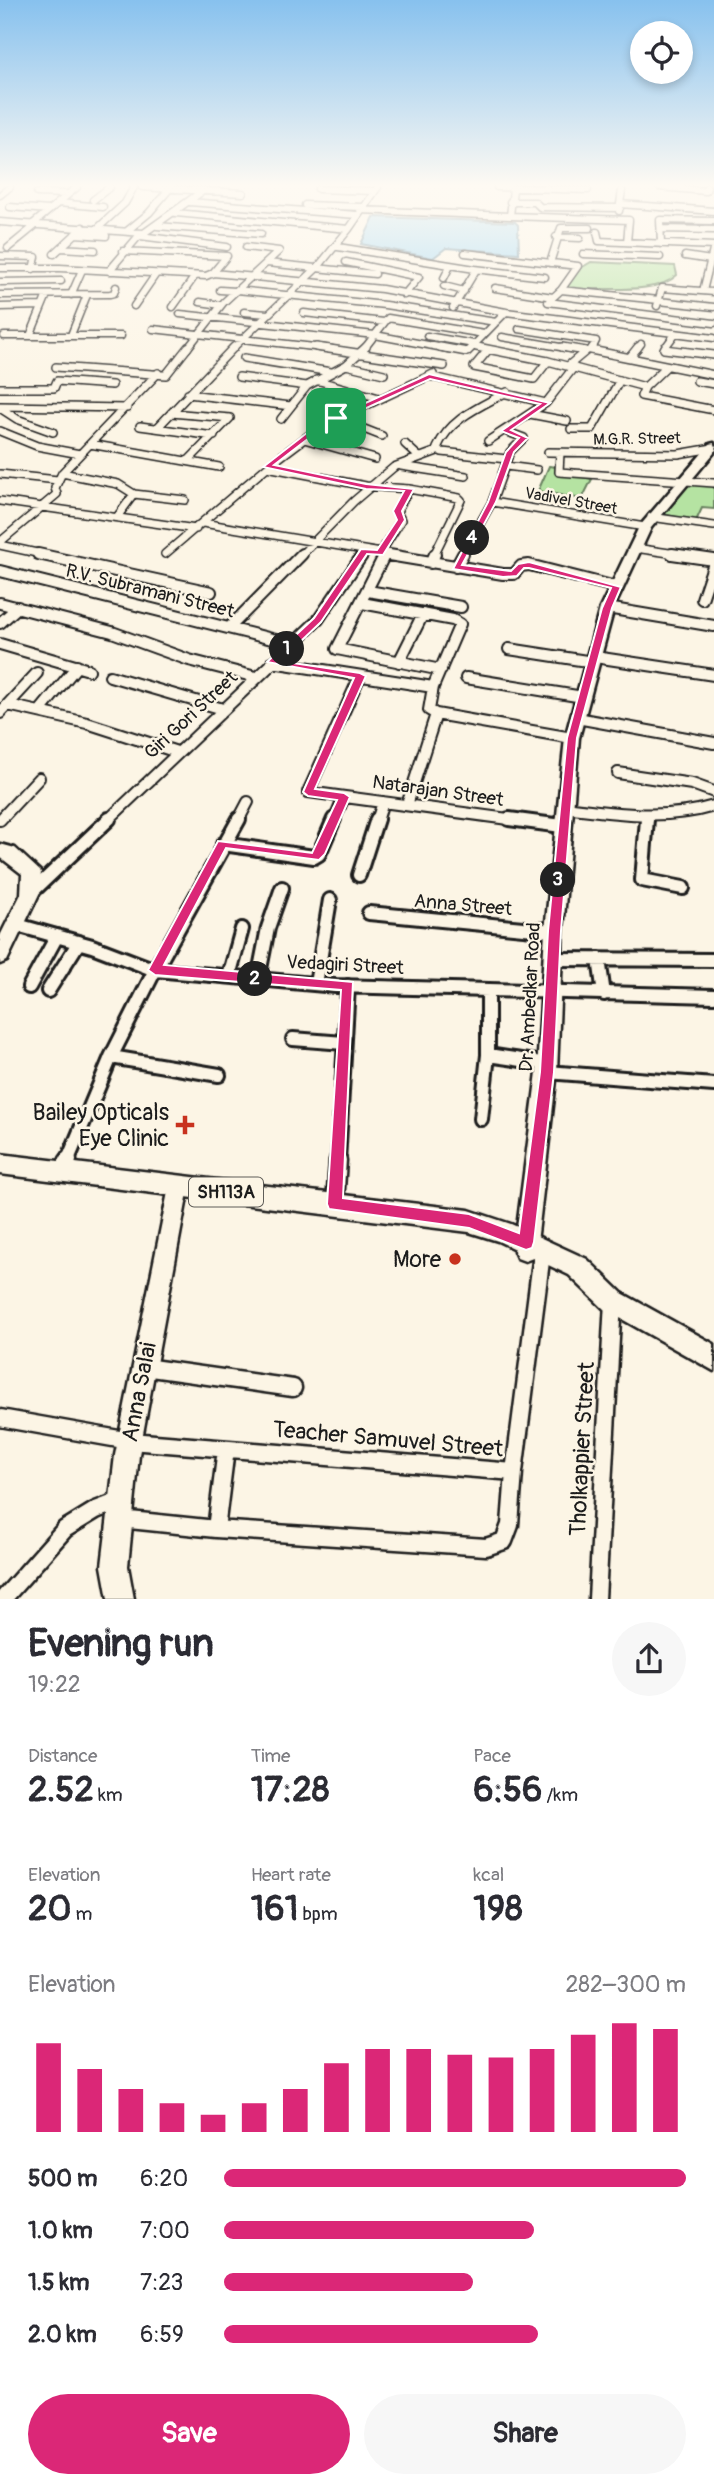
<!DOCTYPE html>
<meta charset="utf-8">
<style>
:root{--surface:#fff;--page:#f7f7f7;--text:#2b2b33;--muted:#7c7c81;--accent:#db2777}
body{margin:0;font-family:Pangolin,sans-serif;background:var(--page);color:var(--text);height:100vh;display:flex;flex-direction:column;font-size:26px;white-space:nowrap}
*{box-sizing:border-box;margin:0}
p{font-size:23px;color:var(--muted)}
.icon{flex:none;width:38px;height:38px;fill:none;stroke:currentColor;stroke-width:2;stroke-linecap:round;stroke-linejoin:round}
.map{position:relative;height:1599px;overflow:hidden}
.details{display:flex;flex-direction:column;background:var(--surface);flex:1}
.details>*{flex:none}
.buttons{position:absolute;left:630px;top:21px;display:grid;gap:14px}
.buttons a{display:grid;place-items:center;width:63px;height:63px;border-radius:50%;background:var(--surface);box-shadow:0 4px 10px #0003;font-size:35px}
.pin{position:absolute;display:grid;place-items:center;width:60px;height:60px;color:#fff;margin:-30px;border-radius:14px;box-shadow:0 4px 10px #0006}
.km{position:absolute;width:35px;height:35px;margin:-18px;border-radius:50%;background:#222;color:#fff;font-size:19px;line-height:35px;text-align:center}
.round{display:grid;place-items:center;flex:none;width:74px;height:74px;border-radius:37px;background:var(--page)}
.headline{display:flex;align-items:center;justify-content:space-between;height:119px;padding:0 28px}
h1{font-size:38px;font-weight:800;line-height:52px}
.stats{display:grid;grid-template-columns:repeat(3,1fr);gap:10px;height:119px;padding:7px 28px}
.stats div{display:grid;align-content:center}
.stats b{font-size:35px;font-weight:800}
.stats small{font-size:19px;font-weight:400}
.stats p{font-size:19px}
.chart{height:196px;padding:14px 28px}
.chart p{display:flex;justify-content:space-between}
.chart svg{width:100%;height:126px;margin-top:7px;stroke:var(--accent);stroke-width:6}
.button{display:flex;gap:14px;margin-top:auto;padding:14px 28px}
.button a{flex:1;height:80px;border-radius:42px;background:var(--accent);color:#fff;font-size:28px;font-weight:800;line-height:80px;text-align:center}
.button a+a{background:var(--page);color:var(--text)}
ul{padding:0 28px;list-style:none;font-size:23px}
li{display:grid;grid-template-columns:112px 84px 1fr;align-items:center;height:52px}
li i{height:18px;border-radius:9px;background:var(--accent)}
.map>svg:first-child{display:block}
</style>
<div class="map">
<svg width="714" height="1599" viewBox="0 0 714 1599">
<rect width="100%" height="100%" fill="#fcf5e5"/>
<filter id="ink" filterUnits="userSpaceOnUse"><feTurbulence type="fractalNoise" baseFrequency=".0143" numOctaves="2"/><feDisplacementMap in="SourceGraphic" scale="14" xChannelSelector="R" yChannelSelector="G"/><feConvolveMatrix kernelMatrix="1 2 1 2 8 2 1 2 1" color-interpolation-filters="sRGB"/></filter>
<g filter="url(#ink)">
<path fill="#b5e3a2" stroke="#68805f" stroke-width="2" d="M591,262L675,266L677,275C655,296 601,286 573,290L566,287L581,268Z
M549,466L556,467L555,472L592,479L582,499L538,491Z
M686,484L714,485V509L702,508L696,521L666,515L664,512Z"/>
<path fill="#96d5f7" stroke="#658b9f" stroke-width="2" d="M374,217L515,222L518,225L519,253L446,248L433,258L361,244Z"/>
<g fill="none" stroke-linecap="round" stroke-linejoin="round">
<g stroke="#1c1c1c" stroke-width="9">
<path id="street-far4" d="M142,187L243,193
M497,187L588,190
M660,187L706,191L707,187
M318,189L375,191
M513,189L510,216L629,220L627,242
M37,193L68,194
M0,195L10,187
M93,200L110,187
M189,202L357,215
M510,202H535L540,207L620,208
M58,203L103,207
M620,204L714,211
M305,205L363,207
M10,207L49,210
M360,210L510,216
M619,211L622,190
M176,213L349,229L378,187
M0,222L143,233
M33,224L77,187
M157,226L261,234
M98,228L125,203L134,187
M661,229L714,230
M127,231L149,213L171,187
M597,232L599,241L714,246
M75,234L106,236
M140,236L227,247
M556,237L580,238
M661,244L660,220L714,221
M338,247L475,269L545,277
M8,248L36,225
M61,248L95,250
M123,251L227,256L212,274
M465,253L578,266L561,290
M54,254L83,227
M583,254L660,257
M0,256L36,257L33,269
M685,256L711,260
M346,262L419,277L404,295
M267,263L375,274
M550,263L561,228H590
M0,268H60L206,276L213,273L382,289L506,312L714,338
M109,271L137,238L204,190
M444,278L450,266
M0,282L61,281
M444,286L464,291
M495,288L553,297
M220,290L236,291
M237,290L385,305L496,322
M703,291L714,246
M0,295L110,294L114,293L116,287
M71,295L82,270
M659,300L561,290L548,302L714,323
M659,301L714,307
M200,302L221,305
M134,306L156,274
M657,306L662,288L714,292
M0,307L41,306
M173,307L195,276
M453,308L476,270
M244,312L268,314
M304,313L384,322
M180,314L375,335L449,349
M153,329L332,349
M519,329L596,341L592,349
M71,335L87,295
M4,336H121
M30,336L47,295
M427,336L474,344
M502,337L572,349
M472,346L486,349
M187,349L224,302L279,251L246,247
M232,349L318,267L349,229
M364,349L388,318L484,334
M470,349L506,312
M637,349L641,344
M664,349L675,334"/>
</g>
<g stroke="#1c1c1c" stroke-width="10">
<path id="street-far3" d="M316,347L444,366
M440,347L467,352L472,347
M477,347L548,361L645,387
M562,347L586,351L568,366
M665,347L664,349L714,355
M488,350L474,367L534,379L548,361
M591,350L593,347
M591,350L714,375
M630,357L638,347
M244,358L331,372
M346,365L384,374
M667,366L645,387L641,396L714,410
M56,367L166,375L188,347
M433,374L429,376L546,403
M239,377L307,386
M316,380L379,398
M697,381L714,384
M0,388H54L57,381L112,385
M507,392C480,407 450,418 437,448L442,452L507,459
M188,394L291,406
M0,406L127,408
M0,408L17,419L53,432
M171,413L230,418L188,461
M530,414L567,421
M336,418L382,436
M281,419L307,386L346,365L366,347
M140,426L214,436
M157,428L234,347
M571,429H592L620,380
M0,431L37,446L80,454
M304,439L375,459
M488,441L546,403L574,367
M90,444L219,467
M405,444L419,457
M548,452L678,454L713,448
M560,453L559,472L714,483
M401,466L466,476
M506,466L537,470
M267,467L366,486L409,489L459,498L461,500L434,555
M62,473L118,484L134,494L185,500
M0,474L58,480
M0,501L196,529
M492,502L645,527
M117,517L134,494
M651,517L714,526
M203,523L393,555
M0,542L57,494L55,488L62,473L158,373
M0,545L46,555
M635,548L683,555
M165,554L267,467L320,427L429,376
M380,554L401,520L397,511L409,489
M301,555L354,501L394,467L440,450
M362,555L365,551
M462,555L492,502L510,452L524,438L505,431"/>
</g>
<g stroke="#1c1c1c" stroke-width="14">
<path id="street-far2" d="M38,554L211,592
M383,554L503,574H514L521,566L529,565L616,587
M385,554L337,649L441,670
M672,554L714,560
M431,563L435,554
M456,567L463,554
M0,571L292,644
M368,591L461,607
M702,599L714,563
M0,603L112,632L189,660L256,677
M362,603L453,620L460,624L433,687L429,710L436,714
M607,608L714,626
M0,623L18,607
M229,628L302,554
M0,644L89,670
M509,649L593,662
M595,657L714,675
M272,662L433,687
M399,662L423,614
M110,676L223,709
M360,676L308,792L523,821
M466,678L583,697
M8,705L87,723L177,752
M40,711L77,666
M0,713L37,673
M436,714L572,738
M577,718L714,743
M618,773L692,784L714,792
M407,805L436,714
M565,807C616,813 664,821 714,806
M0,820L39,778
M107,821L318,620L363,554
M238,821L248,802
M334,821L344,797
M377,821L383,802
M647,821V815"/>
</g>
<g stroke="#1c1c1c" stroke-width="18">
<path id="street-far1" d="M509,819L562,826
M647,819L642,880L683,888
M223,844L314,857L319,854L334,819
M359,875L377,819
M30,894L109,819
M369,913L554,931
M17,925L92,946L155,970L336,986L714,996
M553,959L714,960
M599,959L604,994
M229,976L242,929
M258,979L268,928L282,888
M316,984L330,900
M29,987L57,936
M48,991L79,942
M293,1039L344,1043
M488,1055L548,1064
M111,1057L219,1075
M547,1072L714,1085
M481,1119L488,1055V991
M67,1162L111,1057L155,970L239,819
M338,1162L348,986"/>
</g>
<g stroke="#1c1c1c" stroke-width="21">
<path id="street" d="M63,1172L68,1160
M335,1204L338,1160
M144,1367L293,1388
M0,1418L130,1441L514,1472L541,1261
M120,1519L216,1529L486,1547L504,1541L510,1525L514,1472
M216,1529L226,1449
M3,1599L65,1529L96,1510L122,1500
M597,1599L613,1301"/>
</g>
<g stroke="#1c1c1c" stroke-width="5">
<path id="secondary" d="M714,443V453L651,528L614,608L579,738L563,931L557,1072L536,1251L533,1258L525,1261L517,1258L514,1251L537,1072L545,931L565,738L600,608L639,527L710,444Z
M179,1178L186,1180L189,1187L139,1455L128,1566L134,1599H108L102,1566L115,1455L169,1187L172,1180Z"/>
</g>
<g stroke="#1c1c1c" stroke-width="5">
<path id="primary" d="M0,844L15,848L41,872L39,894L7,961L0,964V936L21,894L22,874L0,857Z
M0,1154L469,1210L511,1224L587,1259L622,1293L714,1344V1371L604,1309L569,1275L498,1241L469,1232L0,1174Z"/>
</g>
<use href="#street-far4" stroke="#fcf5e5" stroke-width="6"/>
<use href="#street-far3" stroke="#fcf5e5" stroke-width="7"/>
<use href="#street-far2" stroke="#fcf5e5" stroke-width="10"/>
<use href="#street-far1" stroke="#fcf5e5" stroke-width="12"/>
<use href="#street" stroke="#fcf5e5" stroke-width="16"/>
<use href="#secondary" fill="#fcf5e5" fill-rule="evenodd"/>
<use href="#primary" fill="#fcf5e5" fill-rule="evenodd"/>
</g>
</g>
<linearGradient id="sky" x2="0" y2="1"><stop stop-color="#87c1ee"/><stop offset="0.45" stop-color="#fefaf3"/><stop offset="1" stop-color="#fefaf3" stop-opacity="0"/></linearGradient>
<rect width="714" height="411" fill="url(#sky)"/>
<path fill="#db2777" stroke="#fff" stroke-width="2" fill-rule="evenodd" d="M429,374L550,403L511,430L528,438L514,452L496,502L462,565L511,571L518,564L529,562L621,587L612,608L577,738L561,931L554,1072L534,1242L532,1248L526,1250L469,1228L329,1209L327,1204L341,990L155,975L148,970L218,841L312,853L337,800L308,796L303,792L354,678L267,662L314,618L361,549L377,550L397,520L393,511L404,491L366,489L263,467L317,425ZM430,379L540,404L501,431L519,438L506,452L488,502L453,569L503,577L517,576L524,568H529L611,588L602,608L567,738L548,931L540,1072L519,1233L469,1214L343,1198L353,982L164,965L226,848L319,860L325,854L350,797L344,793L315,789L366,676L360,673L280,661L321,622L367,554L383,555L405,520L402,511L414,489L366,484L274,465L322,428Z"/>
<g fill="#c8321e" stroke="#fcf5e5" stroke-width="2.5">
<path d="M181.5 1114.5h7v7h7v7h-7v7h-7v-7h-7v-7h7z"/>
<circle cx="455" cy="1259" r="7"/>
</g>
<g text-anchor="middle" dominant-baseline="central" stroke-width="5" stroke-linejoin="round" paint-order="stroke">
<g font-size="16" fill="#1c1c1c" stroke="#fcf5e5">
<text transform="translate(637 439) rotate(-1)">M.G.R. Street</text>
<text transform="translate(571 501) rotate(10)">Vadivel Street</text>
</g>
<rect fill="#fcf5e5" stroke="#5f5d58" stroke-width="2" x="189" y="1177.5" width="74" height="29" rx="5"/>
<g font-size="18" font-weight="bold" fill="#1c1c1c">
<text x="226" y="1192">SH113A</text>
</g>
<g font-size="19" fill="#1c1c1c" stroke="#fcf5e5">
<text transform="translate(150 591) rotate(14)">R.V. Subramani Street</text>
<text transform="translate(191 715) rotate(-43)">Giri Gori Street</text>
<text transform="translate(438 791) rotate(8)">Natarajan Street</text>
<text transform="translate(463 905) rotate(5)">Anna Street</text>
<text transform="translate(345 965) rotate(3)">Vedagiri Street</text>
<text transform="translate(530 997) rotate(-87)">Dr. Ambedkar Road</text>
</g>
<g font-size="23" fill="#1c1c1c" stroke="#fcf5e5" text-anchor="end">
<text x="169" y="1112">Bailey Opticals<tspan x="169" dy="26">Eye Clinic</tspan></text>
<text x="441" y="1259">More</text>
</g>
<g font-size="23" fill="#1c1c1c" stroke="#fcf5e5">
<text transform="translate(139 1392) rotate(-79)">Anna Salai</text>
<text transform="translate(388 1439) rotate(5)">Teacher Samuvel Street</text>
<text transform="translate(582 1449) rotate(-87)">Tholkappier Street</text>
</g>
</g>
</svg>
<div class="buttons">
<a><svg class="icon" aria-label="locate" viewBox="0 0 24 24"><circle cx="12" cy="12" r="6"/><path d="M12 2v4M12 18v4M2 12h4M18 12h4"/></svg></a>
</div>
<div class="pin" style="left:336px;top:418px;background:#1e9e55"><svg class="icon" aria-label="arrive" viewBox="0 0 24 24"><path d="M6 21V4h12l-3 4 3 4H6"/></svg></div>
<b class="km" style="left:287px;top:649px">1</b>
<b class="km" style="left:255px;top:979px">2</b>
<b class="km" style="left:558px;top:880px">3</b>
<b class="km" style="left:472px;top:538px">4</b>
</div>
<section class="details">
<div class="headline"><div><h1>Evening run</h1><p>19:22</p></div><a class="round"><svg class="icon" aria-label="share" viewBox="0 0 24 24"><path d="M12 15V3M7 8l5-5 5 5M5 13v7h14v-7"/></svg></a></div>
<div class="stats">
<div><p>Distance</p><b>2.52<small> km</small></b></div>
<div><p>Time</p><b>17:28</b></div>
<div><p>Pace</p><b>6:56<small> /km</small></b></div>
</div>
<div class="stats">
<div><p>Elevation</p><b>20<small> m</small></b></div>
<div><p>Heart rate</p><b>161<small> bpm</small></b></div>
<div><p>kcal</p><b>198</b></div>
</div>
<div class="chart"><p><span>Elevation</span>282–300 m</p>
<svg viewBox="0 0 160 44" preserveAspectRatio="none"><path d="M5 44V13M15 44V22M25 44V29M35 44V34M45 44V38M55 44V34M65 44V29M75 44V20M85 44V15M95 44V15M105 44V17M115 44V18M125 44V15M135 44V10M145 44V6M155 44V8"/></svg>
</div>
<ul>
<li><b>500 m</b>6:20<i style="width:100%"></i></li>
<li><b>1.0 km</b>7:00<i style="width:67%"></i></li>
<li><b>1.5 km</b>7:23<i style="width:54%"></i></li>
<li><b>2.0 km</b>6:59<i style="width:68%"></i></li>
</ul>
<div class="button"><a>Save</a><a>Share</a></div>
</section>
